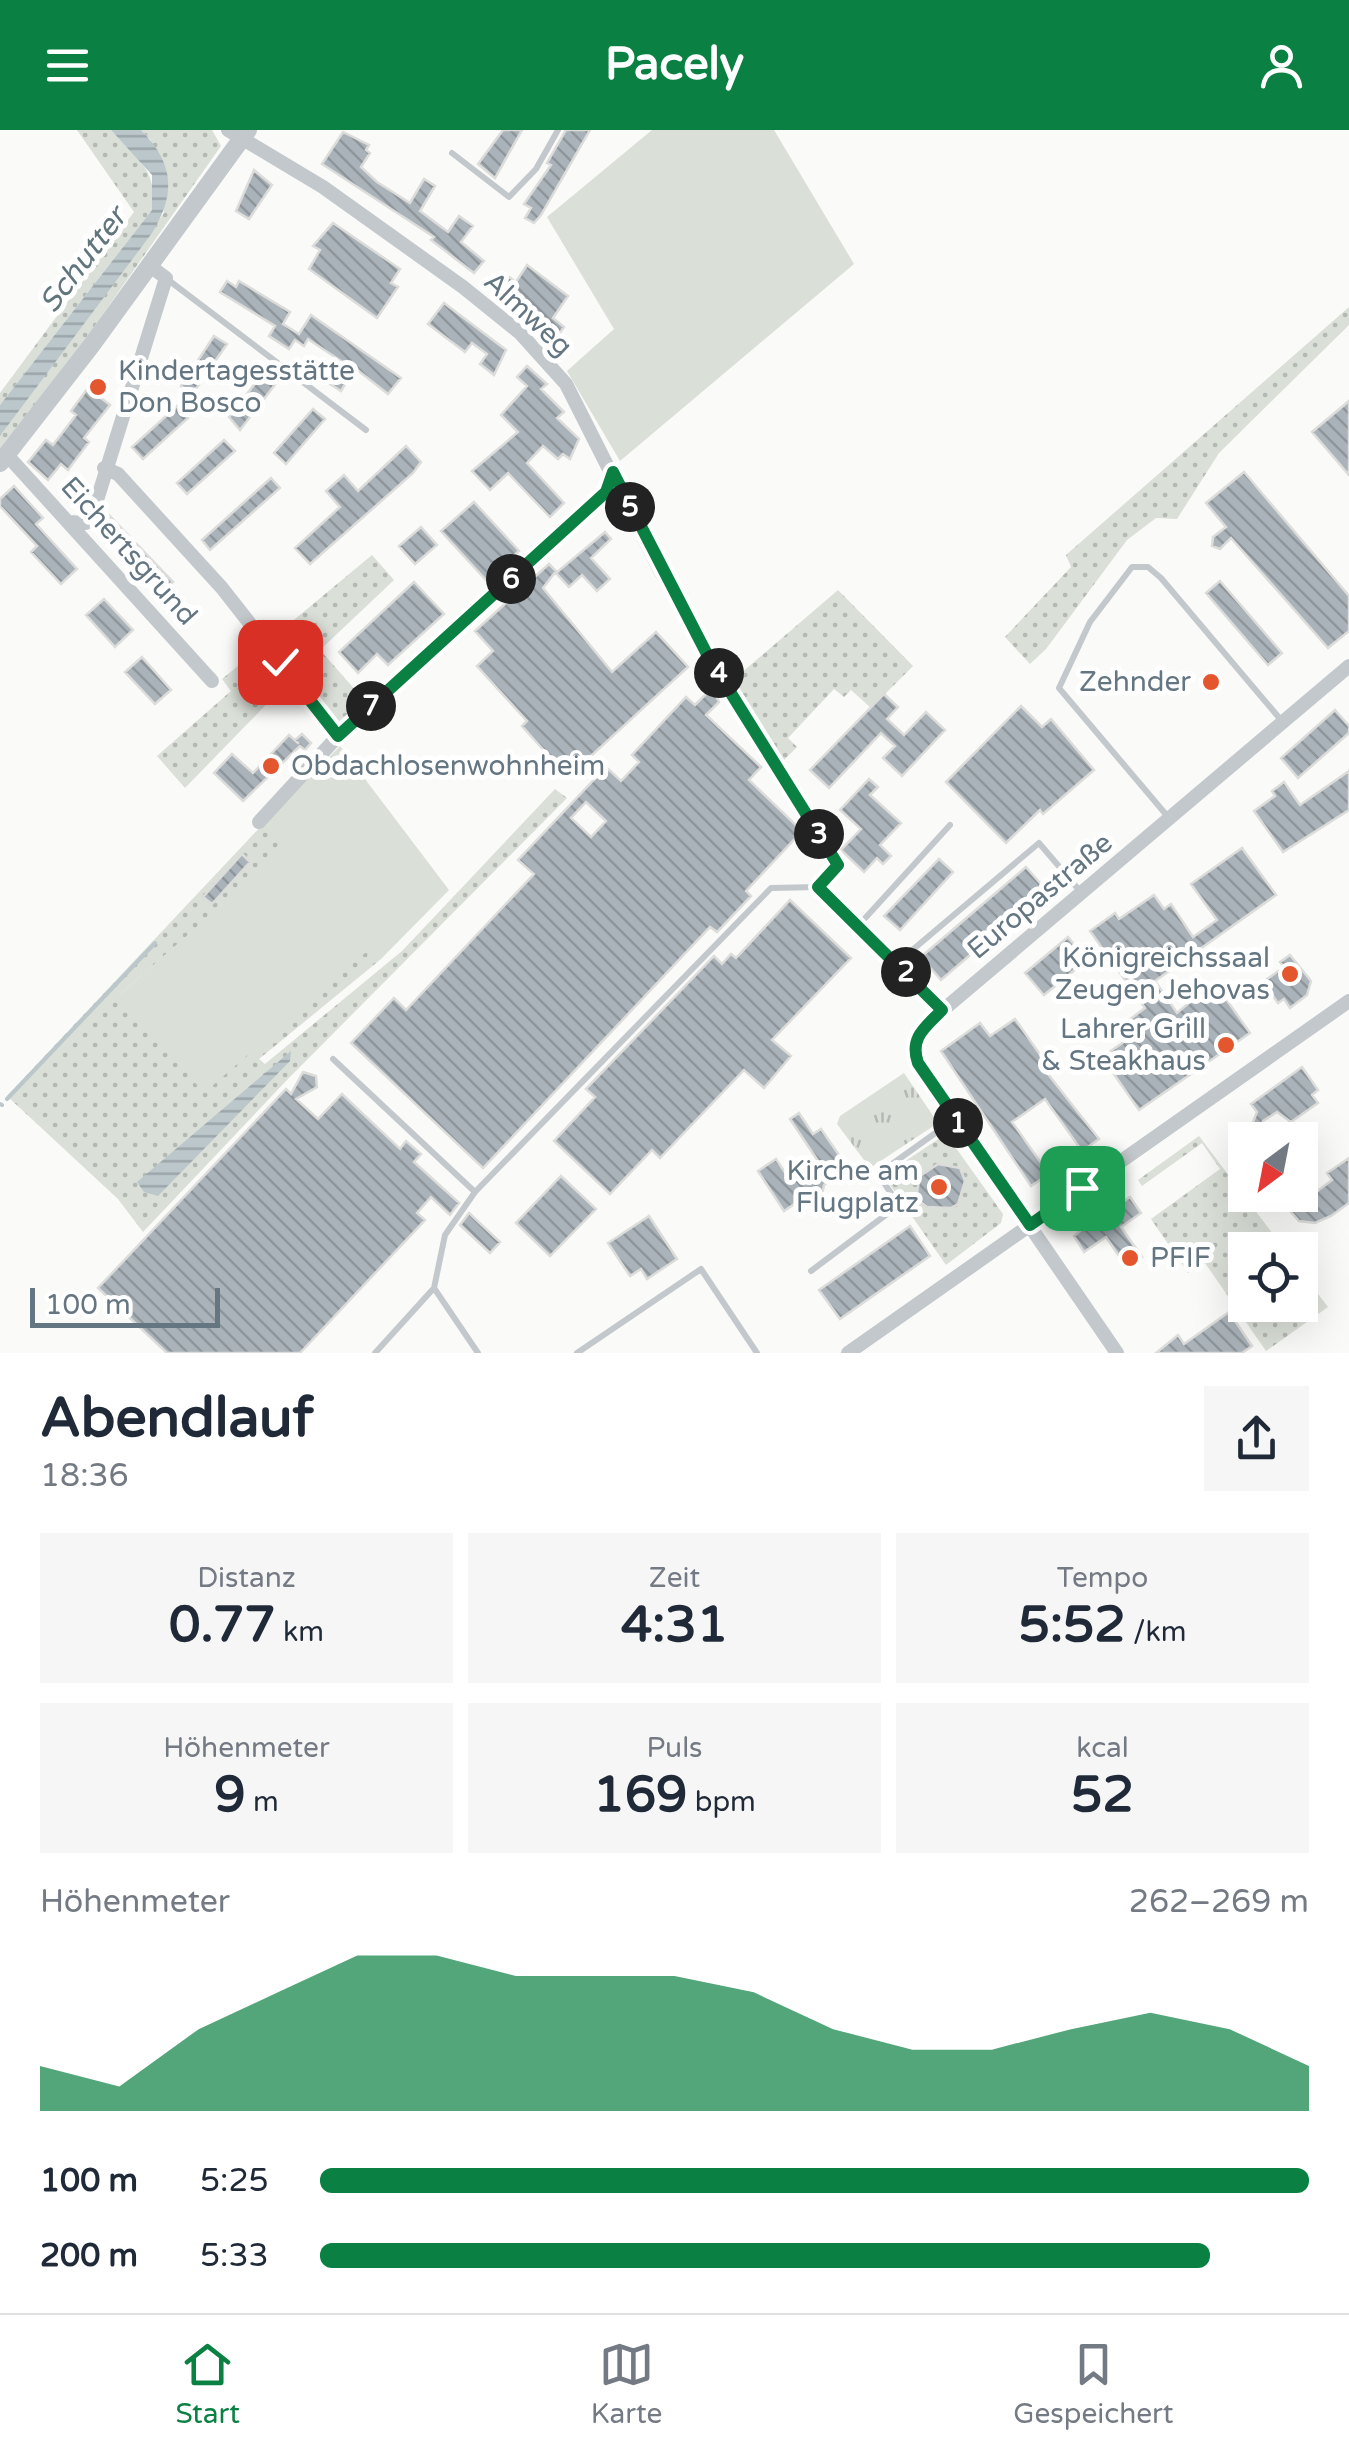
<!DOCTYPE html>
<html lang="de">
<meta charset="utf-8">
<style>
:root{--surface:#fff;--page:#f6f6f7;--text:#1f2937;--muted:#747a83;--line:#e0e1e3;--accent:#0b8043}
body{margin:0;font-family:"Varela Round",sans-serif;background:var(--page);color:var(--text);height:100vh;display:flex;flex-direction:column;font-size:38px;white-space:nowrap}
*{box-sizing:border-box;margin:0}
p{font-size:32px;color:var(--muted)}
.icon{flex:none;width:55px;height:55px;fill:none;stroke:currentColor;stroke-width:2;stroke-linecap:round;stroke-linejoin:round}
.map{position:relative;height:1223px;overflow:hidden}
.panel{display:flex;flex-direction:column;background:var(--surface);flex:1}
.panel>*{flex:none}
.needle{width:65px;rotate:212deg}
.buttons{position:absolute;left:1228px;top:992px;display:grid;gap:20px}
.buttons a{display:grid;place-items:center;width:90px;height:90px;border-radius:0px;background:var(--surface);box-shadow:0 10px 40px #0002;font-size:50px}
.scale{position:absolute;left:30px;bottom:25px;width:190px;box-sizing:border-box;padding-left:10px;border:5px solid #657683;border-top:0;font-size:28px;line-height:35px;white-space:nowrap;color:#657683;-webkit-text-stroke:8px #fff;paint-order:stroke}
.pin{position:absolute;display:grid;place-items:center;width:85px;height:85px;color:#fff;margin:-42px;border-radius:20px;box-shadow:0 5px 15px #0006}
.km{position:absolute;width:50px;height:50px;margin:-25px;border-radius:50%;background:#222;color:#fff;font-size:28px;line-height:50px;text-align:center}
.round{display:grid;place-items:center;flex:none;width:105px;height:105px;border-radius:0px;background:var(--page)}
.summary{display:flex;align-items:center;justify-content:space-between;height:170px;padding:0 40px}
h1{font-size:55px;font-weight:700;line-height:75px}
.stats{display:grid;grid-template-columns:repeat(3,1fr);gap:15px;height:170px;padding:10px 40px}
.stats div{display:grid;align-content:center;border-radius:0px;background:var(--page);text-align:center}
.stats b{font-size:50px;font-weight:700}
.stats small{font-size:28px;font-weight:400}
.stats p{font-size:28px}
.chart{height:280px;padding:20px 40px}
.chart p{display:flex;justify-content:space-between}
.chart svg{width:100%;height:180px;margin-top:10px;fill:var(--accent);opacity:.7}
ul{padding:0 40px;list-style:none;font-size:32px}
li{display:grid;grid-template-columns:160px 120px 1fr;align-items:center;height:75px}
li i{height:25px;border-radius:12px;background:var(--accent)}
header{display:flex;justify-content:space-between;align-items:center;height:130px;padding:0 40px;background:var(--accent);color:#fff;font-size:45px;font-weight:700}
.dock{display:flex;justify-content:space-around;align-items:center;height:140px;border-top:2px solid var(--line);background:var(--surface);font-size:28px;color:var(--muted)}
.dock a{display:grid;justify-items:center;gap:5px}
.dock .current{color:var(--accent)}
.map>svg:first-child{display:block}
</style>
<header><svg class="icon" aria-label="menu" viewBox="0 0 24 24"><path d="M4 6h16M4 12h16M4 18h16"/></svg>Pacely<svg class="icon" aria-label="person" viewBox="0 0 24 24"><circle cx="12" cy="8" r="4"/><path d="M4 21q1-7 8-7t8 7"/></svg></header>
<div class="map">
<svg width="1349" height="1223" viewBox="0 0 1349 1223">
<defs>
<pattern id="grass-dots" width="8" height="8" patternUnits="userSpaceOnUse" patternTransform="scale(2.5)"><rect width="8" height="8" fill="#dadfd7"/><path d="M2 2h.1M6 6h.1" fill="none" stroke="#b4b9b4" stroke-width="1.8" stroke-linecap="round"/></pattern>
<pattern id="park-tufts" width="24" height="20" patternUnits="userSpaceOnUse" patternTransform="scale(2.5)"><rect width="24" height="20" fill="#dadfd7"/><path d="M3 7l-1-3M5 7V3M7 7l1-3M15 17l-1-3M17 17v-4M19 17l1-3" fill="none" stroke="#b4b9b4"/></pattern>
<pattern id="water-rules" width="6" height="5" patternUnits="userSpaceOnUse" patternTransform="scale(2.5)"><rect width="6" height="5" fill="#bbc7cb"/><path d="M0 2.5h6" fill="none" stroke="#9ca6aa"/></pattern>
<pattern id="building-back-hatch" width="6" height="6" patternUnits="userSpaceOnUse" patternTransform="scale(2.5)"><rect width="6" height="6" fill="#aab3b9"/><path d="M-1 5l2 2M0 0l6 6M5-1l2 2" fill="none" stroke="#8e969c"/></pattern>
</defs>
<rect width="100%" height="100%" fill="#fafaf8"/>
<path fill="url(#grass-dots)" d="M77,0H111C135,27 159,40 152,80L0,275V263L134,82Z
M141,0H212L221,16L77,221L0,318V306L164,83L151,10Z
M1349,177V195L1219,323L1177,389L1156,388L1127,410L1046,519L1030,534L1005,507L1071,437L1066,425Z
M372,425L394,450L320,520L366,572L338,598L271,509Z
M838,460L913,536L871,578L851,560L844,567L834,559L788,608L797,617L781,633L733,550Z
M260,518L286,554L185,658L157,626L231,561L222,549Z
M555,659L567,668L286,951L143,1102L118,1069L7,966L265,692L287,719L119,865L373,816L381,829L259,929L265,934L402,821Z
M946,1004L1003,1084L1001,1093L946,1135L888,1052L892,1040Z
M1199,1006L1285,1120H1245V1175H1300V1140L1328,1177L1266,1221L1205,1133L1188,1143L1151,1089L1220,1039L1202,1013L1142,1056L1138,1050Z"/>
<path fill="url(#park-tufts)" d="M904,943L938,993L870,1038L837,994L840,986Z"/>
<path fill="#dadfd7" d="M652,0H774L854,134L620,331L567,241L614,199L547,87Z
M340,616L449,760L381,829L372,817L204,963L119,865L286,719L265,692Z"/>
<path fill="url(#water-rules)" d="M111,0H141C174,33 176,64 152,103L0,306V275L152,80V45Z
M291,921L290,931L158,1066L144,1062L137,1052Z"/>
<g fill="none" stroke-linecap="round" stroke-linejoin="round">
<path stroke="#bbc7cb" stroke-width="4" d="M7,969L155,813
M0,974L2,975"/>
</g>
<path fill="url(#building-back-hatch)" stroke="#dcdcda" stroke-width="2.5" fill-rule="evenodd" d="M503,0H522L495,48L478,34Z
M590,0L541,85L534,93L525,88L531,78L524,74L551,35L547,33L566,0Z
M343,2L369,15L366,20L370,23L361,37L377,52L410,73L424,49L435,56L420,81L448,102L459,86L473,96L461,112L484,131L474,143L431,110L434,107L322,34Z
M254,40L272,55L249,89L236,81Z
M333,93L400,139L391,153L398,157L377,188L309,139L320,120L313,116Z
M527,135L568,166L553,188L564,197L554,211L530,192L537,183L505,165L508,161L502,157L509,147L516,152Z
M227,151L236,157L239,151L290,182L283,194L299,204L311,185L401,248L388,264L355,238L341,261L330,254L344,233L308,209L304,216L295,210L289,219L269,206L275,196L220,162Z
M444,173L506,220L494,245L480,234L487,224L472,213L465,222L428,194Z
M214,206L227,214L193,263L181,256Z
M527,236L547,254L541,259L564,282L557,288L579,309L570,329L563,324L558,329L543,316L527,333L564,373L550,387L508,343L490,360L472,341L518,302L501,285L527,256L517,247Z
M264,242L277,252L240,300L229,287Z
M88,258L110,275L84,308L89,312L68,340L61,334L48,350L28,332L46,310L53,315L76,285L71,281Z
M1349,271V345L1312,302Z
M177,276L188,288L143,329L132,317Z
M313,279L325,289L286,334L274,323Z
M224,310L235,321L187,364L177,353Z
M406,316L421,332L413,343L310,434L295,418L340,377L326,361L344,345L358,361Z
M1244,342L1349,466V501L1328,518L1231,408L1220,419L1212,416L1213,407L1226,397L1206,373Z
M271,348L280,358L210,420L202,410Z
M14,356L43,388L36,394L77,439L61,454L31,422L37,416L0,376V369Z
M474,372L519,421L486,450L441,401Z
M108,384L173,452L160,463L97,396Z
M421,397L437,415L415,434L399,416Z
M605,402L611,409L591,428L610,449L597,461L582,445L569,457L556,443Z
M549,434L556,441L543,458L612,542L656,502L688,537L568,647L522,596L527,591L477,536L493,521L475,501Z
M1220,451L1282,523L1268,535L1206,463Z
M414,452L444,484L388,535L377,524L358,543L339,522Z
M104,469L133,500L115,517L86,485Z
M142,527L171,560L155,574L125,542Z
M712,558L719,572L706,585L761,637L749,650L802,701L746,761L751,766L717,802L710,797L483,1038L351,913L394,868L406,880L534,744L518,730L606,637L621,651L639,632L632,625L686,567L695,575ZM586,672L606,691L591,707L571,688Z
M884,564L898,577L887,589L904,605L926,582L945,600L902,646L883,628L895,616L881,603L829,658L810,640Z
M1021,576L1042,597L1051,589L1094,640L1043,684L1040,680L1006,713L946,652Z
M1335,580L1349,596V603L1298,648L1281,628Z
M302,604L311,613L305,620L300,616L243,671L214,643L232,624L253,643L289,605L299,614L295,610Z
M1349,641V680L1283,722L1254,681L1275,666L1272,661L1284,652L1300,675Z
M869,649L878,657L870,665L901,693L880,715L891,726L883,734L877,728L864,742L841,720L861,699L840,680Z
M1242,718L1276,765L1155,851L1177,883L1214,852L1250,903L1139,980L1102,927L1134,905L1125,893L1145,878L1090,801L1115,783L1119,789L1154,765L1164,779L1171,774L1193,807L1217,790L1191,754Z
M242,724L250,732L212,774L203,767Z
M939,729L953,742L900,800L884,786Z
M1026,737L1046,760L941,850L921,827Z
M790,770L851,828L772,910L791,926L764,958L744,940L660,1028L652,1020L610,1064L554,1011L595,967L586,959L714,826L722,834L731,824L736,828Z
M1068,807L1087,830L1044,865L1025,843Z
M1290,825L1311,851L1307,865L1290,878L1284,869L1278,873L1263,852L1284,837L1280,832Z
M1015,889L1048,936L1044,939L1099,1009L1082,1021L1045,969L1012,992L1049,1044L1031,1056L941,921L980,893L990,906Z
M1302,937L1318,960L1312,965L1318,973L1291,992L1277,982L1263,991L1261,1000L1268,1010H1254L1249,1002L1257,982L1251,974Z
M303,942L316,946L317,957L296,969L318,989L342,964L400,1019L406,1011L421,1024L414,1032L459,1073L450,1085L431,1067L417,1083L425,1090L300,1223H167L98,1158L286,959L291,964Z
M799,983L813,1004L821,999L848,1038L824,1055L822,1065L809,1064L784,1081L758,1041L776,1029L790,1050L818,1031L790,989Z
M1349,1028V1073L1331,1086L1315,1093L1299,1091L1276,1065L1316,1062L1332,1050L1327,1043Z
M938,1034L960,1038L965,1051L958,1074L951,1078L927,1077L916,1068L920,1046Z
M561,1046L596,1079L550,1126L516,1093Z
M1130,1067L1141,1083L1121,1097L1142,1127L1127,1138L1106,1107L1084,1122L1074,1106L1104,1081L1106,1084Z
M469,1083L500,1112L490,1123L460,1095Z
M649,1086L677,1129L647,1149L641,1139L630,1146L608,1113Z
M910,1096L930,1126L840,1189L819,1160Z
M1229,1182L1252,1216L1242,1223H1156L1178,1205L1184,1214Z"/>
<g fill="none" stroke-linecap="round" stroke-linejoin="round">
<path stroke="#c3c8cc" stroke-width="6" d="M452,23L509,67L536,39L558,0
M167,149L366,300
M723,549L838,735L818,757
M1169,688L1059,558L1090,492L1132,437H1148L1161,448L1281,590
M897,833L1039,713L1080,761
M942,879L858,796L950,695
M333,929L475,1062
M811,1141L899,1075L878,1044L955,989
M434,1158L445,1105L475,1062L771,758L818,757L858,796
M375,1223L434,1158L478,1223
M577,1223L701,1139L757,1223"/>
<path stroke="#c3c8cc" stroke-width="14" d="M228,0L323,57L463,157L520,203L566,254L661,442L722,549
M7,325L212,551
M104,338L118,344L222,458L338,606
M70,392L86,393L93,383L166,148L150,136
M259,692L338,606L606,363L613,342
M848,1223L1349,871
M1117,1223L918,933L914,914L943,880L1349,536"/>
<path stroke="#c3c8cc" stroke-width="18" d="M0,333L91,216L248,0"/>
</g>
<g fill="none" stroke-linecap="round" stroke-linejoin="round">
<g stroke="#fff" stroke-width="20">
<path id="route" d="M280,532L338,606L606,362L613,342L709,528L838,735L818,757L942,880C926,897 909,907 918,933L1030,1095L1082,1058"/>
</g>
<use href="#route" stroke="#0b8043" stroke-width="12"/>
</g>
<g fill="#e4572e" stroke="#fff" stroke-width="4">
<circle cx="98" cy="257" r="10"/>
<circle cx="1211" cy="552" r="10"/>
<circle cx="271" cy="636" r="10"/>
<circle cx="1290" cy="844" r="10"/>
<circle cx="1226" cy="915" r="10"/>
<circle cx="939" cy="1057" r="10"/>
<circle cx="1130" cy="1128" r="10"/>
</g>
<g text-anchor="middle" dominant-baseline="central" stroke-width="10" stroke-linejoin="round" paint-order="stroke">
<g font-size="28" fill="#657683" stroke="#fff">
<text transform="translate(528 184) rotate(43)">Almweg</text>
<text transform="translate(129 421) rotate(48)">Eichertsgrund</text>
<text transform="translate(1040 766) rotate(-40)">Europastraße</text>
</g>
<g font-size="28" fill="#657683" stroke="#fff" text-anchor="end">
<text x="118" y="241" text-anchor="start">Kindertagesstätte<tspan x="118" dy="32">Don Bosco</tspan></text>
<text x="1191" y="552">Zehnder</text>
<text x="291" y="636" text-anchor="start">Obdachlosenwohnheim</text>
<text x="1270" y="828">Königreichssaal<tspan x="1270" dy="32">Zeugen Jehovas</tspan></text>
<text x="1206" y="899">Lahrer Grill<tspan x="1206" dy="32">&amp; Steakhaus</tspan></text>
<text x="919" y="1041">Kirche am<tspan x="919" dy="32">Flugplatz</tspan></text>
<text x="1150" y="1128" text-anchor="start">PFIF</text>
</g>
<g font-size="30" font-style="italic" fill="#60757c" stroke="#fff">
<text transform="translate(83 130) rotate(-53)">Schutter</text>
</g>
</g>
</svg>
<div class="buttons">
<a><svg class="needle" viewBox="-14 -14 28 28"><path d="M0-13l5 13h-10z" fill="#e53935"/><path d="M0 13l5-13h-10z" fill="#747a83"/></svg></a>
<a><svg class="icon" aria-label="locate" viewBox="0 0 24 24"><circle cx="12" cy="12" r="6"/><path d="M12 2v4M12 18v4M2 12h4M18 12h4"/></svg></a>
</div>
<div class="scale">100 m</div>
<div class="pin" style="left:1082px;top:1058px;background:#1e9e55"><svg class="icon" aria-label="arrive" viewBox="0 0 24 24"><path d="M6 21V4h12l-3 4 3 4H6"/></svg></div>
<div class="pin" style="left:280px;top:532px;background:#d93025"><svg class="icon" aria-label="check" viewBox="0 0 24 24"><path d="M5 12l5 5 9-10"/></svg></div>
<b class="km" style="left:958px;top:993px">1</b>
<b class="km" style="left:906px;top:842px">2</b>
<b class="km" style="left:819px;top:704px">3</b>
<b class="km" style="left:719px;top:543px">4</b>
<b class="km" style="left:630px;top:377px">5</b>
<b class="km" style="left:511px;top:449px">6</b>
<b class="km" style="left:371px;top:576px">7</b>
</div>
<section class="panel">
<div class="summary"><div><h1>Abendlauf</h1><p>18:36</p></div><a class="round"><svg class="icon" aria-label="share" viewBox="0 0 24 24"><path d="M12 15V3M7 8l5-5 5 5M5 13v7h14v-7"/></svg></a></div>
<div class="stats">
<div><p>Distanz</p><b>0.77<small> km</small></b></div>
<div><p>Zeit</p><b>4:31</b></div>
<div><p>Tempo</p><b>5:52<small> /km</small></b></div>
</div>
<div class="stats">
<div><p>Höhenmeter</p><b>9<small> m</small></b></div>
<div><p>Puls</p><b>169<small> bpm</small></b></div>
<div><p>kcal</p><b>52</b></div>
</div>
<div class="chart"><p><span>Höhenmeter</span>262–269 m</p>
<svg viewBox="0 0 160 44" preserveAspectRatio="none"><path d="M0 44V33L10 38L20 24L30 15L40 6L50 6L60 11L70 11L80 11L90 15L100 24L110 29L120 29L130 24L140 20L150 24L160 33V44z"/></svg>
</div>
<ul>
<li><b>100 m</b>5:25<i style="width:100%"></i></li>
<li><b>200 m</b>5:33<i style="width:90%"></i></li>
</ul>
</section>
<nav class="dock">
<a class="current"><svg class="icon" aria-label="home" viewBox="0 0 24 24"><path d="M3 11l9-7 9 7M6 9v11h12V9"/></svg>Start</a>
<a><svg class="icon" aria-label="map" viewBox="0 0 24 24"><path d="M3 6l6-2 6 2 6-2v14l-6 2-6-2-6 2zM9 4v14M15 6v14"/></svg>Karte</a>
<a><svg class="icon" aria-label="saved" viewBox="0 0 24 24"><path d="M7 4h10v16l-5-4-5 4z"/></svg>Gespeichert</a>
</nav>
